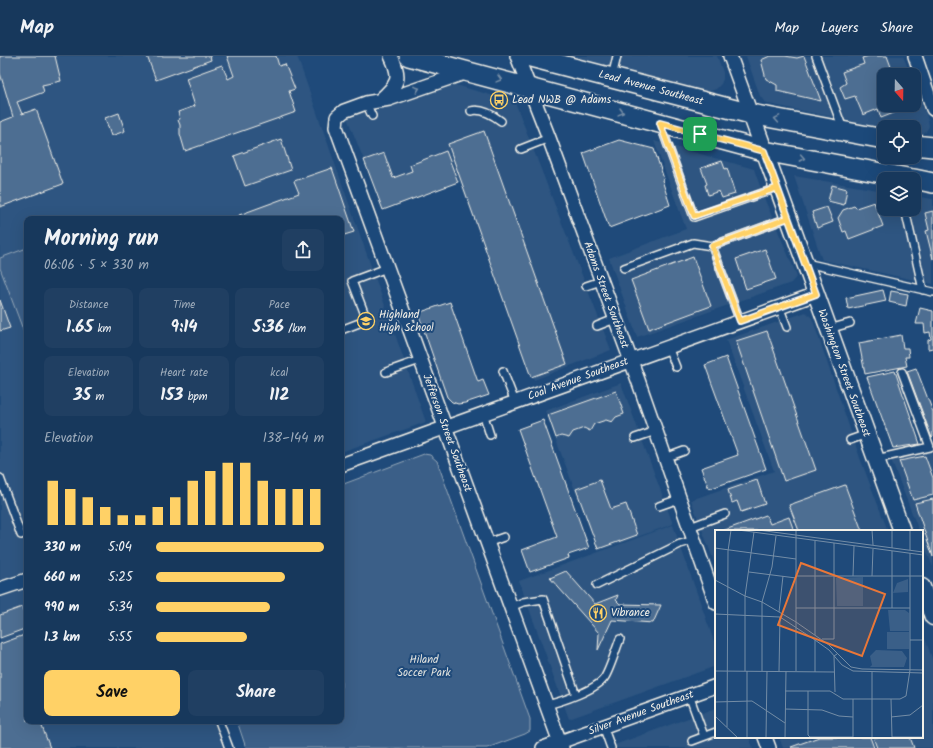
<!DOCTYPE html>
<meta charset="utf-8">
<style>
:root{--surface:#17385c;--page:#203f62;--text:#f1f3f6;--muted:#9eacbb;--line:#365272;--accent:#ffd166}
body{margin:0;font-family:Kalam,sans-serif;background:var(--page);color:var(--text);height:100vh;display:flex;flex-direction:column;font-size:15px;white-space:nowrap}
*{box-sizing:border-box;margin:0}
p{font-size:13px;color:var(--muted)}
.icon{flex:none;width:22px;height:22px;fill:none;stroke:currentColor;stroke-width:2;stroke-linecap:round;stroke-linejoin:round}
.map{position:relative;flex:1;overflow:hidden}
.drawer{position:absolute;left:24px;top:160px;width:320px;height:508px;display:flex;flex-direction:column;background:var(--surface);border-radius:8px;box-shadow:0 4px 16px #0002,0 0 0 1px var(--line)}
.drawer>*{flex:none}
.needle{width:26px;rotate:160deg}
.fabs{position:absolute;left:877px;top:12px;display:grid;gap:8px}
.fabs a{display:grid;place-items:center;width:44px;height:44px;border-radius:8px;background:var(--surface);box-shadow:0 4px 16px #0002,0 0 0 1px var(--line);font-size:20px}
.pin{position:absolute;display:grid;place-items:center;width:34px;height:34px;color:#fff;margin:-17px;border-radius:8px;box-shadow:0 2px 6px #0006}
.round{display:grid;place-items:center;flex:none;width:42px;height:42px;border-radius:8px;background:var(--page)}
.summary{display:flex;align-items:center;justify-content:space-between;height:68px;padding:0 20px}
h1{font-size:22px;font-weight:700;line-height:30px}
.metrics{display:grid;grid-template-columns:repeat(3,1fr);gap:6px;height:68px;padding:4px 20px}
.metrics div{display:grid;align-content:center;border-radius:8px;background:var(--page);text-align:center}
.metrics b{font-size:17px;font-weight:700}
.metrics small{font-size:11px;font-weight:400}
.metrics p{font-size:11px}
.chart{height:112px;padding:8px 20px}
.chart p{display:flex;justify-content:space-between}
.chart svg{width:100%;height:72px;margin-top:4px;stroke:var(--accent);stroke-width:6}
.action{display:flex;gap:8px;margin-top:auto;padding:8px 20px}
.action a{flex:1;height:46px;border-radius:8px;background:var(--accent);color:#111;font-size:16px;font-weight:700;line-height:46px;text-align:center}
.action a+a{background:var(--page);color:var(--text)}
ul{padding:0 20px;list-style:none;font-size:13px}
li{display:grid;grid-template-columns:64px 48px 1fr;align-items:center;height:30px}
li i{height:10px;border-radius:5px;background:var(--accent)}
header{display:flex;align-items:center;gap:24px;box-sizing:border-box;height:56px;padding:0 20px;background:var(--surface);border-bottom:1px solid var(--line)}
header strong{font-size:19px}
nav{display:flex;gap:22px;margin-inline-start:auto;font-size:14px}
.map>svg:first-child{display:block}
</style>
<header>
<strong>Map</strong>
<nav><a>Map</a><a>Layers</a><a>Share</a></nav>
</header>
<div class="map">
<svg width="933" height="692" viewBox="0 0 933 692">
<rect width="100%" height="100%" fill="#1f4a7a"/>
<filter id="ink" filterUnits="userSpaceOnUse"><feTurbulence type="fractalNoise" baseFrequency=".025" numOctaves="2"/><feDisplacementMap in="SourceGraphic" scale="8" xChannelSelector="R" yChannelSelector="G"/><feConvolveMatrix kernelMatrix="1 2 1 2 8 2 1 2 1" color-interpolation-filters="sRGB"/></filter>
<g filter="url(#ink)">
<path fill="#2d5581" d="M0,0H297L426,366L341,396V163H27V665H225L235,692H0Z
M573,0H717L723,16V23L721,28L716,33L708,36Z
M746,0H903L911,19H884V49H914V28L928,64L929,70L927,74L925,77L920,79L914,78V71L884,72L769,48L764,45L760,40Z
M449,27L515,46L611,294L534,324L460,126L384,154L347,62Z
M654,85L754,113L765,144L797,220L791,227L637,281L609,202L686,173Z
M794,120L884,135V153H914V140L933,143V228L822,204Z
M806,256L812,262L860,402L888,475H716V507L715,508L691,444L774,415L726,284Z
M621,327L673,468L598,495L545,355Z
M933,386V511L922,484V475H919L888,396Z
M673,469L716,591V610L569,663L519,525Z
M922,574L933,605V692H783L779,681H922Z
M716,652V681H749L753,692H606Z"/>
<path fill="#3a5f88" stroke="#97a8b8" d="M27,192V278L25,279L0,212V202Z
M424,398L430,399L437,405L530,663V675L525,678L487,692H246L237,665H341V429Z"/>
<path fill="#4d6e92" stroke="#f4f1e8" d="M0,0H55L61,25L42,29L44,36L17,46L22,58L36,53L63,128L0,151V66L13,61L0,17Z
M147,0H210L211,4L156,24Z
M227,0H276L279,10L285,8L295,33L289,35L296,56L185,95L180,78V69L178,64L180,63L178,56L195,50L186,22L222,9L228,23L234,20Z
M770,0H785L797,2L804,0L821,45L777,35V29L766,23L761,4Z
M869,0H887L894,19H884V49H898L899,55L881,62L878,53L863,59L855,40L845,43L840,31L846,27L842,16L864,8L862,2Z
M119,57L125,75L111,80L105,62Z
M484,75L567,308L531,321L448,88Z
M281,83L291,114L245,130L234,100Z
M619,84L654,93L664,123L662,124L670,149L609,172L583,97Z
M446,95L458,126L383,154L364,104L384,97L393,122L412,115L410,109Z
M722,105L725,113L727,112L735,138L722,142L719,135L708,139L705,129L707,128L701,112Z
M332,112L354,176L341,180V163H240L239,159L299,137L294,125Z
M832,129L847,133L844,149L828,145Z
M874,146L883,170L849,183L846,175L843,176L838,162L843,154L854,150L856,152Z
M827,151L833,166L817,172L812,156Z
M933,155V203L926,175L929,174L925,157Z
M765,193L776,223L746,233L736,203Z
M693,201L711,250L649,273L631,224Z
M883,234L886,245L848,253L846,242Z
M891,235L908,238L906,250L889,246Z
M0,244L10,272L0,275Z
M450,246L478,326L483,324L489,339L465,347L458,348L452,346L447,341L418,257Z
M920,252L933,255V292L928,293V284L931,283L930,276L925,277L924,268H916Z
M767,275L816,414L784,425L736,285Z
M901,279L903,292H908L909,301H905L907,310L865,318L859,287Z
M726,301L766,413L709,433L701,412L738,399L705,309Z
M916,312L933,356V381L932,382L907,315Z
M895,315L920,388L893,392L867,321Z
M616,335L624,358L616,361L612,366L606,364L594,368L590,375L584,372L573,376L569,382L561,380L556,382L548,359Z
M543,364L589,492L568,499L569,502L530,516L522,494L557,481L518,373Z
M925,400L933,422V439L913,444L899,405Z
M600,424L611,453L626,448L637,479L598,493L576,433Z
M757,424L765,448L741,456L737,445L732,447L728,434Z
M845,429L862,475H799L789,449Z
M933,443V501L915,447Z
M766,459L770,468L789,461L794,475H722Z
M566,515L595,548L618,539L616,544L620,548L661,549L653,567L612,564L598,594L599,577L550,522Z
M22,551L27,565V572L0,582V559Z
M27,578V665H40L50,692H0V588Z
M819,681H870L874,692H792L791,691Z
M873,681H910L914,692H877Z"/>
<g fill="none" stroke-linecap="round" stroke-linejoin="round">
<g stroke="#f4f1e8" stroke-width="10">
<path id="service" d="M816,0L843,73
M612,21L617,0
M366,47L372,60
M471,55C482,52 493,59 501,65
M661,70L694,161L777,132
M521,93L549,82
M905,153L923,234
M806,207L933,236
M624,212L693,187L712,190
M586,230L601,225
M779,250L787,271
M740,265L712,190L788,162
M597,270L615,263
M829,273L850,267
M341,274L367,264L352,225L387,212
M668,291L676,311
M503,315L515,346
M386,316L420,304
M483,357L490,379
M635,382L656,375
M850,384L867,378
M665,402L684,395
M876,403L930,391L902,316
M0,422L21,479
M659,450L679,443
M690,471L725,458
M487,487L504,481
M597,529L680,488L694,484
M511,551L523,546L543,543L576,639
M689,639L704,680
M546,649C560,646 597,634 605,621C610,613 616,593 620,583
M219,665L229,692
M603,670L611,692
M692,685L716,676"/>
</g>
<g stroke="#f4f1e8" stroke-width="16">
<path id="minor" d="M517,0L549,82L638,324L716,547
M730,0L751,58
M915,0L933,53
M467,16L389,43L366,47L344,55L337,61L336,71L562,692
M380,44C398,28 402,23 391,0
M341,409L816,238
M0,533L27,524
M765,681L769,692
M543,692L716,630"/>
</g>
<g stroke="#f4f1e8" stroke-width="19">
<path id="tertiary" d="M751,58L902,475
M922,531L933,561"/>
</g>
<g stroke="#f4f1e8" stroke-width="22">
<path id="secondary" d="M409,0L764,95L913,123
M527,0L751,58L884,83
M914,89L933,91
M914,123L933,127"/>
</g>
<use href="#service" stroke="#1f4a7a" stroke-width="7"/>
<use href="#minor" stroke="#1f4a7a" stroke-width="13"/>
<use href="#tertiary" stroke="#1f4a7a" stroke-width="16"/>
<use href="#secondary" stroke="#1f4a7a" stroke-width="19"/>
</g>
<defs><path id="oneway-chevron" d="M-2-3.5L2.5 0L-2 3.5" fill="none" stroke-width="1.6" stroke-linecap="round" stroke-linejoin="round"/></defs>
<g stroke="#748da6">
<use href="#oneway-chevron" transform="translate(499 23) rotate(15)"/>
<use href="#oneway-chevron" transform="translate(417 33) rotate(-20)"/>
<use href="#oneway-chevron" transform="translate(621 56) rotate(15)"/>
<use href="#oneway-chevron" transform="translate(777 63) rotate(-170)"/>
<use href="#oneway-chevron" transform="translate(802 102) rotate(11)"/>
</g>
</g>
<g fill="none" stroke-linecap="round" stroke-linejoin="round" filter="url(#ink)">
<g stroke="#fff" stroke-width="8">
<path id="route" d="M700,78L764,95L816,238L740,265L712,190L788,162L777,132L694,160L660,67L700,78"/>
</g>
<use href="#route" stroke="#ffd166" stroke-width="5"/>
</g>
<defs>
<g id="bus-ring" transform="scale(0.9)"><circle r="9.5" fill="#1f4a7a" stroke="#ffd166" stroke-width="1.5"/><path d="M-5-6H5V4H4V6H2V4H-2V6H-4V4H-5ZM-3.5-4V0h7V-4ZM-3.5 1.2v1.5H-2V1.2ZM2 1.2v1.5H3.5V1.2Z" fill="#ffd166"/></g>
<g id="school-ring" transform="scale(0.9)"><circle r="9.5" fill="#1f4a7a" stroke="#ffd166" stroke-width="1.5"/><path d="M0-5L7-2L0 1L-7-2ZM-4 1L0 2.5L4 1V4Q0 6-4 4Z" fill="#ffd166"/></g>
<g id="restaurant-ring" transform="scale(0.9)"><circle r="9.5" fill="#1f4a7a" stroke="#ffd166" stroke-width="1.5"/><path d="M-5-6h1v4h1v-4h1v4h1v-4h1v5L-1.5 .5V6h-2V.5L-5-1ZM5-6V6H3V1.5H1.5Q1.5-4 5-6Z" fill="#ffd166"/></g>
</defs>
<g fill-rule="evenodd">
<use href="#bus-ring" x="499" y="44"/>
<use href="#school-ring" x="366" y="265"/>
<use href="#restaurant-ring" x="598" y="557"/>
</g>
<g text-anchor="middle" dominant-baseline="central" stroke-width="4" stroke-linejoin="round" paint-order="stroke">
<g font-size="11" fill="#f4f1e8" stroke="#1f4a7a">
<text transform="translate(651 32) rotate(15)">Lead Avenue Southeast</text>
<text transform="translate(606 239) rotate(70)">Adams Street Southeast</text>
<text transform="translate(844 317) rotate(70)">Washington Street Southeast</text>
<text transform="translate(578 323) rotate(-20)">Coal Avenue Southeast</text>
<text transform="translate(447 377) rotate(70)">Jefferson Street Southeast</text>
<text transform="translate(641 657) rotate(-20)">Silver Avenue Southeast</text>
</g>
<g font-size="11" fill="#f4f1e8" stroke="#1f4a7a" text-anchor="start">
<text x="512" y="44">Lead NWB @ Adams</text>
<text x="379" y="259">Highland<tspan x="379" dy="13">High School</tspan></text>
<text x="611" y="557">Vibrance</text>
</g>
<g font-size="11" fill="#e1e2de" stroke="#1f4a7a">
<text x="424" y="604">Hiland<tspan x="424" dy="13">Soccer Park</tspan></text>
</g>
</g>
<g transform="translate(715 474)">
<rect width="208" height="208" fill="#1f4a7a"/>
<path d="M148,47V76H122L121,48ZM193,49V62L178,63L182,53ZM173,80H190L194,83V101H175ZM172,102H194V119H172ZM161,120L187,121L192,128L189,137H155L157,135L155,126Z" fill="#3a5f88"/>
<path fill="none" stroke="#748da6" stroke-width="1" d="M23,0L208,25M43,0L208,22M157,0L158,15M177,0V18M100,11V105M0,18L81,29M195,20V0M34,42L81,48M81,46H208M138,46L139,16M157,46L158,19M0,50L30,66L47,72L81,92L114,115L136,137L147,139L208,140M81,78H195M177,78V21M64,82L68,46M0,84L65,87L100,110L114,120L127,135L138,141L208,143M107,109H119V13M100,110V142M195,110H208M0,141L119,142M30,141V66L39,2M47,141V72L57,37L61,6M64,141L65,87M81,141V0M70,161H115L128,169H185L191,166L195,140V23M93,161V205L95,207H138V169M120,162L119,126L122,124M176,169L177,207H208M0,172L37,171L70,193M70,179L107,180L124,186L138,187M0,186L23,208M176,187L195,185L208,175M12,197L13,21L16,0M32,208V141M51,208L52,141M70,208L71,141M157,208V141"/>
<path fill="#ea7738" fill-opacity="0.15" stroke="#ea7738" stroke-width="2" d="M86,33L170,64L147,126L63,95Z"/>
<rect width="208" height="208" fill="none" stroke="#f4f1e8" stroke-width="2"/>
</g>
</svg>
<div class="fabs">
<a><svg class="needle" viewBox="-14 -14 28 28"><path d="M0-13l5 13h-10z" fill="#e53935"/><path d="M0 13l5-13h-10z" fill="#9eacbb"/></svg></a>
<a><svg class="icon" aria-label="locate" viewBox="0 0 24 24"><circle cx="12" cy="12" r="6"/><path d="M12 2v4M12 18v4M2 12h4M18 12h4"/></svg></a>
<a><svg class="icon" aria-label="layers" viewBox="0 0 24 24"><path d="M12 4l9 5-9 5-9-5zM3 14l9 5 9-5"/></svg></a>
</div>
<div class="pin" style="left:700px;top:78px;background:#1e9e55"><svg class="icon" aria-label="arrive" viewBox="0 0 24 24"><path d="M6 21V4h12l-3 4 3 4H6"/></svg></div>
<section class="drawer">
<div class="summary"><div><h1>Morning run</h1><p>06:06 · 5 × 330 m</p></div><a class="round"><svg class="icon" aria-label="share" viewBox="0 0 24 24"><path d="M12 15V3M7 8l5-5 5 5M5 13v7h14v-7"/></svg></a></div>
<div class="metrics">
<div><p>Distance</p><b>1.65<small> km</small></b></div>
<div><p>Time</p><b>9:14</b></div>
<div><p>Pace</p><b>5:36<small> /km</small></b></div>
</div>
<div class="metrics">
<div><p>Elevation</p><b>35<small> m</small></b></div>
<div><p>Heart rate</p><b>153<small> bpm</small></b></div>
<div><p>kcal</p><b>112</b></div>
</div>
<div class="chart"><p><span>Elevation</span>138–144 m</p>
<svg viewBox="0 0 160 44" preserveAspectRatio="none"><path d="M5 44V17M15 44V22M25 44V27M35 44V33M45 44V38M55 44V38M65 44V33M75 44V27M85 44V17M95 44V11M105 44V6M115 44V6M125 44V17M135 44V22M145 44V22M155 44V22"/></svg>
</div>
<ul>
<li><b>330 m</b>5:04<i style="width:100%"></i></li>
<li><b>660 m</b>5:25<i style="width:77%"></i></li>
<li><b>990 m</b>5:34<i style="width:68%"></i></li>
<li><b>1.3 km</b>5:55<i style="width:54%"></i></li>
</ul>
<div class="action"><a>Save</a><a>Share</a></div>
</section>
</div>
